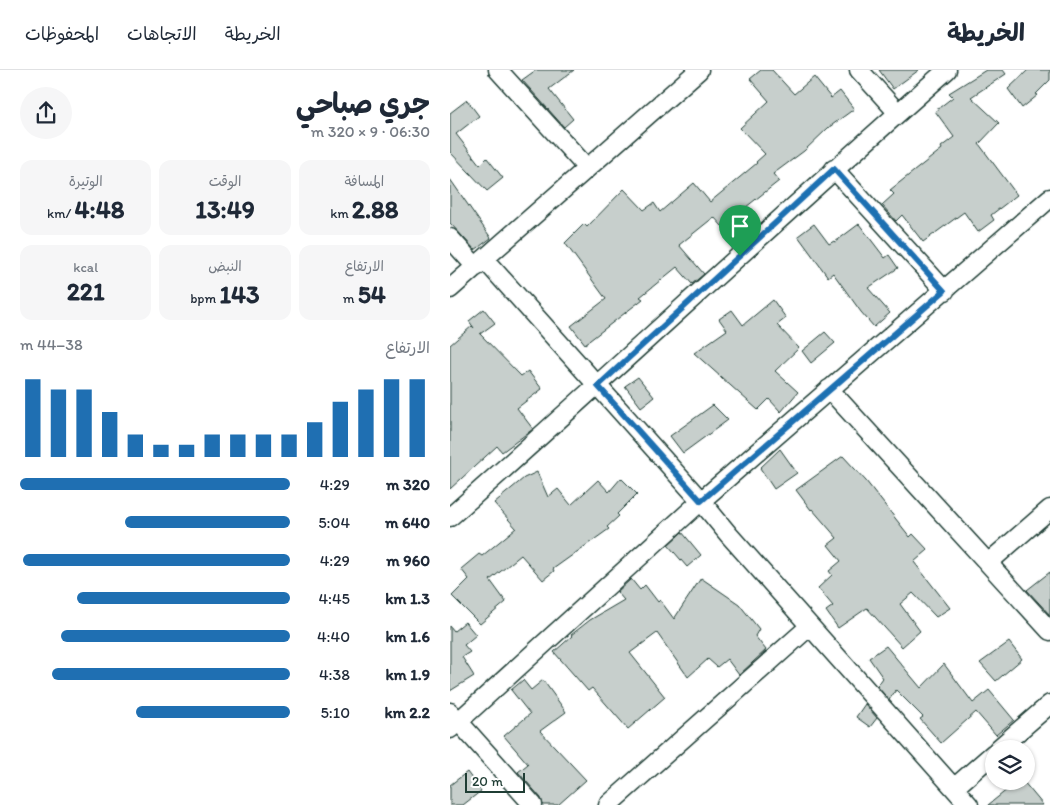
<!DOCTYPE html>
<html lang="ar">
<meta charset="utf-8">
<style>
:root{--surface:#fff;--page:#f6f6f7;--text:#1f2937;--muted:#747a83;--line:#e0e1e3;--accent:#1f6fb2}
body{margin:0;font-family:Itim,"Playpen Sans Arabic",sans-serif;background:var(--page);color:var(--text);direction:rtl;height:100vh;display:flex;flex-direction:column;font-size:19px;white-space:nowrap}
*{box-sizing:border-box;margin:0}
p{font-size:16px;color:var(--muted)}
.icon{flex:none;width:28px;height:28px;fill:none;stroke:currentColor;stroke-width:2;stroke-linecap:round;stroke-linejoin:round}
.map{position:relative;flex:1;overflow:hidden;direction:ltr}
.sheet{display:flex;flex-direction:column;background:var(--surface);width:450px}
.sheet>*{flex:none}
.buttons{position:absolute;left:535px;top:670px;display:grid;gap:10px}
.buttons a{display:grid;place-items:center;width:50px;height:50px;border-radius:50%;background:var(--surface);box-shadow:0 1px 4px #0004;font-size:25px}
.scale{position:absolute;left:15px;bottom:12px;width:60px;box-sizing:border-box;padding-left:5px;border:2px solid #1f3d34;border-top:0;font-size:14px;line-height:18px;white-space:nowrap;color:#1f3d34;-webkit-text-stroke:4px #fff;paint-order:stroke}
.pin{position:absolute;display:grid;place-items:center;width:42px;height:42px;color:#fff;margin:-51px -21px;border-radius:50% 50% 50% 0;rotate:-45deg;box-shadow:0 0 5px #0007}
.pin .icon{rotate:45deg}
.round{display:grid;place-items:center;flex:none;width:52px;height:52px;border-radius:26px;background:var(--page)}
.summary{display:flex;align-items:center;justify-content:space-between;height:85px;padding:0 20px}
h1{font-size:28px;font-weight:700;line-height:38px}
.figures{display:grid;grid-template-columns:repeat(3,1fr);gap:8px;height:85px;padding:5px 20px}
.figures div{display:grid;align-content:center;border-radius:12px;background:var(--page);text-align:center}
.figures b{font-size:25px;font-weight:700}
.figures small{font-size:14px;font-weight:400}
.figures p{font-size:14px}
.chart{height:140px;padding:10px 20px}
.chart p{display:flex;justify-content:space-between}
.chart svg{width:100%;height:90px;margin-top:5px;stroke:var(--accent);stroke-width:6}
ul{padding:0 20px;list-style:none;font-size:16px}
li{display:grid;grid-template-columns:80px 60px 1fr;align-items:center;height:38px}
li i{height:12px;border-radius:6px;background:var(--accent)}
header{display:flex;align-items:center;gap:30px;box-sizing:border-box;height:70px;padding:0 25px;background:var(--surface);border-bottom:1px solid var(--line)}
header strong{font-size:24px}
nav{display:flex;gap:28px;margin-inline-start:auto;font-size:18px}
main{display:flex;flex:1;min-height:0}
.map>svg:first-child{display:block}
</style>
<header>
<strong>الخريطة</strong>
<nav><a>الخريطة</a><a>الاتجاهات</a><a>المحفوظات</a></nav>
</header>
<main>
<div class="map">
<svg width="600" height="735" viewBox="0 0 600 735">
<rect width="100%" height="100%" fill="#fff"/>
<filter id="ink" filterUnits="userSpaceOnUse"><feTurbulence type="fractalNoise" baseFrequency=".02" numOctaves="2"/><feDisplacementMap in="SourceGraphic" scale="10" xChannelSelector="R" yChannelSelector="G"/><feConvolveMatrix kernelMatrix="1 2 1 2 8 2 1 2 1" color-interpolation-filters="sRGB"/></filter>
<g filter="url(#ink)">
<path fill="#c7cfcc" stroke="#1f3d34" d="M86,0H124L99,19L123,49L114,57L72,10Z
M311,0H322L344,24L364,7L381,28L390,21L404,39L378,58L354,81L323,104L329,111L272,156L264,147L229,175L254,204L242,214L227,197L190,227L193,229L135,274L121,256L156,229L115,173L134,154L137,157L174,119L194,140L204,133L210,142L244,113L260,132L307,93L306,92L315,84L290,58L319,31L300,9Z
M429,0H469L443,19Z
M536,0H553L556,4L521,27L549,53L529,74L567,125L541,145L544,150L528,162L514,142L473,172L452,145L446,151L432,135L444,124L440,120L492,79L491,77L504,67L485,41L503,27L499,23Z
M578,0H600V10L586,24L588,25L572,38L558,19Z
M17,30L29,46L6,64L30,95L37,88L53,108L37,121L0,82V43Z
M0,109L41,168L25,180L0,153Z
M364,154L379,174L384,171L385,172L409,154L435,188L439,185L448,198L418,218L440,243L424,257L411,242L383,203L378,207L348,166Z
M323,230L336,248L327,255L349,278L325,301L348,322L331,342L319,329L308,340L244,283L277,260L269,249L282,240L293,255Z
M34,239L45,253L30,264L71,306L78,301L92,319L67,338L83,359L52,382L47,376L0,419V275L22,256L24,258L19,251Z
M375,262L385,273L361,293L352,281Z
M188,307L204,327L191,337L175,316Z
M263,335L278,350L233,383L220,366Z
M330,379L347,403L324,419L310,398Z
M393,386L416,411L460,467L463,464L478,480L464,492L500,538L486,547L463,523L450,534L470,561L452,577L417,538L388,558L376,541L383,536L368,518L382,505L379,501L391,491L378,475L387,468L362,439L361,440L346,420Z
M87,402L98,427L108,419L121,435L148,410L159,422L171,408L187,424L167,444L169,446L157,457L159,459L103,499L104,501L93,510L71,485L40,510L56,532L30,554L2,526L19,509L11,499L29,484L32,486L66,458L44,433L74,408Z
M232,462L251,485L237,497L218,475Z
M600,502V545L577,520Z
M251,508L289,534L309,559L305,566L316,580L289,605L277,589L267,597L258,589L238,607L207,563L180,583L215,627L178,659L142,618L138,621L104,582L122,566L121,565L140,550L174,530L167,522L181,509L190,520L195,515L208,532L210,530L224,549Z
M15,552L26,565L14,575L20,582L12,587L24,606L0,621V556L4,561Z
M559,572L572,589L546,611L530,593Z
M436,576L471,618L494,594L523,633L539,620L564,650L546,665L526,642L491,673L470,649L473,647L446,620L439,630L427,616L433,608L419,588Z
M73,610L81,620L93,610L116,642L90,661L136,710L108,735H93L91,728L68,702L78,694L54,666L80,644L61,620Z
M415,634L427,648L420,657L406,647Z
M17,702L31,721L13,735H0V715Z
M568,711H573L593,735H538Z"/>
<g fill="none" stroke-linecap="round" stroke-linejoin="round">
<g stroke="#1f3d34" stroke-width="21">
<path id="street" d="M48,0L137,98
M409,0L448,43
M384,99L495,221
M0,168L26,197
M34,189L251,431L279,465L519,735
M0,219L249,0
M379,319L600,561
M0,447C167,299 329,147 497,0
M538,493L600,439
M0,642L83,735
M0,659L251,431L600,128
M548,679L600,634
M504,718L544,683
M158,735L360,556"/>
</g>
<use href="#street" stroke="#fff" stroke-width="18"/>
</g>
</g>
<g fill="none" stroke-linecap="round" stroke-linejoin="round" filter="url(#ink)">
<g stroke="#fff" stroke-width="10">
<path id="route" d="M384,99L494,221L251,431L148,316Z"/>
</g>
<use href="#route" stroke="#1f6fb2" stroke-width="6"/>
</g>
</svg>
<div class="buttons">
<a><svg class="icon" aria-label="layers" viewBox="0 0 24 24"><path d="M12 4l9 5-9 5-9-5zM3 14l9 5 9-5"/></svg></a>
</div>
<div class="scale">20 m</div>
<div class="pin" style="left:290px;top:186px;background:#1e9e55"><svg class="icon" aria-label="arrive" viewBox="0 0 24 24"><path d="M6 21V4h12l-3 4 3 4H6"/></svg></div>
</div>
<section class="sheet">
<div class="summary"><div><h1>جري صباحي</h1><p>06:30 · 9 × 320 m</p></div><a class="round"><svg class="icon" aria-label="share" viewBox="0 0 24 24"><path d="M12 15V3M7 8l5-5 5 5M5 13v7h14v-7"/></svg></a></div>
<div class="figures">
<div><p>المسافة</p><b>2.88<small> km</small></b></div>
<div><p>الوقت</p><b>13:49</b></div>
<div><p>الوتيرة</p><b>4:48<small> /km</small></b></div>
</div>
<div class="figures">
<div><p>الارتفاع</p><b>54<small> m</small></b></div>
<div><p>النبض</p><b>143<small> bpm</small></b></div>
<div><p>kcal</p><b>221</b></div>
</div>
<div class="chart"><p><span>الارتفاع</span>38–44 m</p>
<svg viewBox="0 0 160 44" preserveAspectRatio="none"><path d="M5 44V6M15 44V11M25 44V11M35 44V22M45 44V33M55 44V38M65 44V38M75 44V33M85 44V33M95 44V33M105 44V33M115 44V27M125 44V17M135 44V11M145 44V6M155 44V6"/></svg>
</div>
<ul>
<li><b>320 m</b>4:29<i style="width:100%"></i></li>
<li><b>640 m</b>5:04<i style="width:61%"></i></li>
<li><b>960 m</b>4:29<i style="width:99%"></i></li>
<li><b>1.3 km</b>4:45<i style="width:79%"></i></li>
<li><b>1.6 km</b>4:40<i style="width:85%"></i></li>
<li><b>1.9 km</b>4:38<i style="width:88%"></i></li>
<li><b>2.2 km</b>5:10<i style="width:57%"></i></li>
</ul>
</section>
</main>
